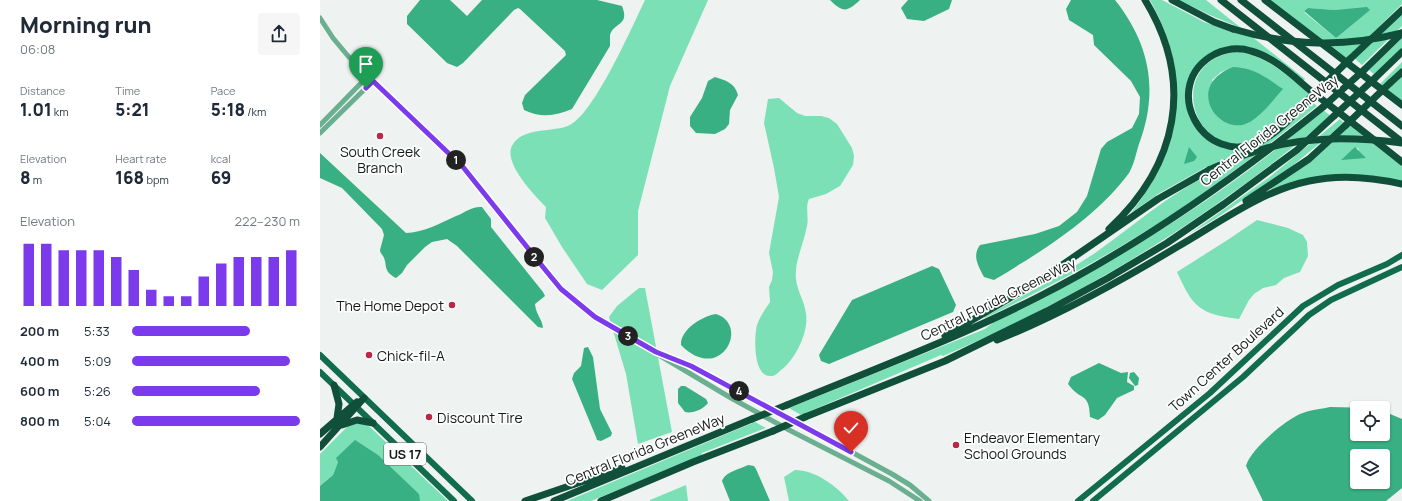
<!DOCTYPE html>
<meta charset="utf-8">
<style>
:root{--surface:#fff;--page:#f6f6f7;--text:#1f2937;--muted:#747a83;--accent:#7c3aed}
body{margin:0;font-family:Manrope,sans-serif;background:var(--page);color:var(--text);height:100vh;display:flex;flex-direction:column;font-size:15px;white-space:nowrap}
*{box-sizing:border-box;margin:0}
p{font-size:13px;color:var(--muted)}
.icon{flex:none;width:22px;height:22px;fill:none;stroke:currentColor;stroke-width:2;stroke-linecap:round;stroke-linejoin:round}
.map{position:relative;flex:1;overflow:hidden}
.details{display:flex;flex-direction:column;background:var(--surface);width:320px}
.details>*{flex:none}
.tools{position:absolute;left:1030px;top:401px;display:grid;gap:8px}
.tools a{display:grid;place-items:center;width:40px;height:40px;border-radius:4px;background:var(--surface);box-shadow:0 1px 3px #0004;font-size:20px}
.pin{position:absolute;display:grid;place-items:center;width:34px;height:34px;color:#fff;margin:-41px -17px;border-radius:50% 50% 50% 0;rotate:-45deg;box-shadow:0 0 4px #0007}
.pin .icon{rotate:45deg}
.km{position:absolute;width:20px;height:20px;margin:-10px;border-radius:50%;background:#222;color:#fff;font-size:11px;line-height:20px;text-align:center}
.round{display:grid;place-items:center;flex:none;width:42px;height:42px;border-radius:4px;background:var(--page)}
.overview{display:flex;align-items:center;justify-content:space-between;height:68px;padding:0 20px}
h1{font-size:22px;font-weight:800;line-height:30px}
.figures{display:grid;grid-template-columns:repeat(3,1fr);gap:6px;height:68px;padding:4px 20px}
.figures div{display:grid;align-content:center}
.figures b{font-size:17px;font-weight:800}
.figures small{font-size:11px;font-weight:400}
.figures p{font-size:11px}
.chart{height:112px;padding:8px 20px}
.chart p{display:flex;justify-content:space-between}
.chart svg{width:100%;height:72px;margin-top:4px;stroke:var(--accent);stroke-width:6}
ul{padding:0 20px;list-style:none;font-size:13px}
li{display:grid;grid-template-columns:64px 48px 1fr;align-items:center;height:30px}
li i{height:10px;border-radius:5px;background:var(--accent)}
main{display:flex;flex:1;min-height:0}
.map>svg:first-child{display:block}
</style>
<main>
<section class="details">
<div class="overview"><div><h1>Morning run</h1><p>06:08</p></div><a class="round"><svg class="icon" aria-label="share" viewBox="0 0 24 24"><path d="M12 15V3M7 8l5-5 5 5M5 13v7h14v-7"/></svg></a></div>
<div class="figures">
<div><p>Distance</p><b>1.01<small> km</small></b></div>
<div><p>Time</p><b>5:21</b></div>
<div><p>Pace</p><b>5:18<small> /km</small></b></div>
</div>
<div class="figures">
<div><p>Elevation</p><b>8<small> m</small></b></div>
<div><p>Heart rate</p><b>168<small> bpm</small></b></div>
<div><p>kcal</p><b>69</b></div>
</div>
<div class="chart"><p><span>Elevation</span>222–230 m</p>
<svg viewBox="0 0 160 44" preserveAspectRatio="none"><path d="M5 44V6M15 44V6M25 44V10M35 44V10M45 44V10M55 44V14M65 44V22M75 44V34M85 44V38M95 44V38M105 44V26M115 44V18M125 44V14M135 44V14M145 44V14M155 44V10"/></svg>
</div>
<ul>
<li><b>200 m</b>5:33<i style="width:70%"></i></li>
<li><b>400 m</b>5:09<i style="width:94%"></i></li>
<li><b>600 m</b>5:26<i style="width:76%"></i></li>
<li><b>800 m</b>5:04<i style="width:100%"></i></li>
</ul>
</section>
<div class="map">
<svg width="1082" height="501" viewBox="0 0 1082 501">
<rect width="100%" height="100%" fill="#eef2f0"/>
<path fill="#7be0b6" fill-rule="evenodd" d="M325,0H388L350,86L318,211V255L282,290L267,284L242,247L225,218L226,207C215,196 183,163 192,146C202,126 234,133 250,125C275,112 312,27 325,0Z
M830,0H842L884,22L912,32L914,25L892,16L859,0H886L985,79L983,81L938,51L889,54L880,62L866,87V105L869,116L880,134L894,145L910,149L923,150L934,148L950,140L991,101L997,106C951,143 905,179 856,212C795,252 731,286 665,318L664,317C702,296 739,277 775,253C813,226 848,195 890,174L886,167L838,194L811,213C864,146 872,75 830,0Z
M949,0H1082V4L1026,59ZM988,8L1015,10L1038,9L1016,38L985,13L984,11Z
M1082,12V26L1042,65L1034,58Z
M1082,38V51L1056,76L1049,70Z
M918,52C947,55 968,77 990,94C974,109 958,131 937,139C871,166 843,58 918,52ZM913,67L929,123L918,125L906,123L892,80L901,72Z
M1082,62V68L1062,87L1059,85Z
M1082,76V103L1066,91Z
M459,98L477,113L485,116H501L509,118L517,124L532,148L534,156L533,165L520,186L506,194L489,199C485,207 489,217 487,226C484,243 474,262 476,279C477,291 485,302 486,314C489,332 475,360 461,370C458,373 454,377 450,376C433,376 434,337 437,325C440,316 445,310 450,302L449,287L452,280L453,272L449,253L459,197L454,168L444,123L448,99Z
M1003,110L1011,116C892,216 766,295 623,356L621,355L481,415L469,408L665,329L674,322C791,265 904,197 1003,110Z
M1020,119L1024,123L971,167L895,219L869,234L951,176Z
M1030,125L1082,166V182C1034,169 996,173 950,190ZM1038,148L1039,151L1029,158L1022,159L1033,150Z
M937,220L968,228L983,235L987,242L988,256L980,272L964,278L956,285L943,288L934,294L929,300L919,319C879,314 873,307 857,272L909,239Z
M319,288H325L352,432L318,444L306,374L289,317L297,306Z
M435,422L446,428L382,453L381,456L271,501H247Z
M44,423L50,427L128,501H100L18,462L13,475L0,486V454L30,424Z
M475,470C495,470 517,486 529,501H469L464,477Z
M366,485L368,501H330V500Z"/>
<path fill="#39af84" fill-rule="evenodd" d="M100,0H130L147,16L162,0H277L302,6C310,26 294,22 290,35C290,38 290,43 290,46L252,109C236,116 220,118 204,110L202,103L205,95L243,58L246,55L245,51L200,9L198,8L194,10L143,63L137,67L127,63L87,24V16Z
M510,0H540C527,12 523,13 510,0Z
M588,0H632L629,9L604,21L587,19L581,8Z
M751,0H795C830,44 839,91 819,144C816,153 814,165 809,173C775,219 722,251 674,280L664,277C658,265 652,256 660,245L715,234L739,226L757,212L767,196L781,149L787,142L812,128L819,114L820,97L811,81L774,45L773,35L749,20L746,9Z
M1047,7L1050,10L1016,38L984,11L988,8L1015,10Z
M913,67C935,68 945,77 963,89C953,100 943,114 930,122C901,139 862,87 913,67Z
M395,77C405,80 415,83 418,95L410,110L409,124L405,129L395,134L376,133L370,126V117L382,98L388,81Z
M869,147L877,157L874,161L864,164Z
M1035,147L1046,158L1021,160Z
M0,153L86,233C102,233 121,223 136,216C146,212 152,206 162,207L171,219V227L223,292L225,296L215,304C216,315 222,318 223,328L218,327L137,246L127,239L112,242L105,247L87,265L82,273L76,278C62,271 68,264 63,256C62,254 60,253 60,250L64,235L62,229L22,188L0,178Z
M612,266L619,269L636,305L633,312L509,364L501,361L499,355L532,300Z
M396,314C431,325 400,385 361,345C360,330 382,316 396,314Z
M268,347L273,357L280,409L292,433L291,436L281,441L277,440L276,437L252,379L254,373L261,366L264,348Z
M779,363L801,373L808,372L807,382L814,386V390L797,398L785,415L778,420L770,417C769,391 761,402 748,384L751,377Z
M814,372L819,378L818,385L815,386L809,378L810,373Z
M361,386H365L386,399L388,403C384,409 372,414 365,412L358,403V389Z
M1010,407L1055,408H1037V434H1063V411L1082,419V488L1066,501H943L926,466C930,450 964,421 980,414C989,410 1001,409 1010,407ZM1037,456H1063V482H1037Z
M35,440L58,455L99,494L100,501H0V486L13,475L18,462L16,458Z
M428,465L434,466L436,469L450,501H410L402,481C405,472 420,469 428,465Z"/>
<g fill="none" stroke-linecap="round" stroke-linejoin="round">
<path stroke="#6baf91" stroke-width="5" d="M0,18L13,38L28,56L143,167L227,272L241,289L275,317L411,398L471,431L569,481L600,501
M0,125L48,76
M0,133L53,81
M346,356L371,366L397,379L572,474L590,485L609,501"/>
<path stroke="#116b4d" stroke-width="6" d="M0,355L152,501
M0,372L134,501
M758,501L890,393L983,306L1018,285L1067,264L1082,255
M773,501L923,377L989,315L1011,300L1082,267"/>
<path stroke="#104f39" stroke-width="7" d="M852,0L894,22L913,29
M901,0L1082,142
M921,0L1082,126
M945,0L1082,105
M1030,59L1082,10
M1044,70L1082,33
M1055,78L1082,52
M1070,83L1082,72
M991,97C976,112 961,131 941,141C882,170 838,84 895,54C906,49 919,47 931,51C954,57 973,76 991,91C1021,114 1052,138 1082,162
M926,201L989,159L1026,125
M789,229C858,165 875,82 825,0
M625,336L719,281L838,199L889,170
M677,340C740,315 799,282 857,247C899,223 941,191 989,181C1020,174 1051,177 1082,184
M14,385L19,404L17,418
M467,405C552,370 638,338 720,296C822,244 914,179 1003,107
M485,417L625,361L727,311L788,278L847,243L904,204L977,150L1014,116
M22,425L37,420L53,423
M0,434L37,402
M0,447L44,398
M205,501L302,468
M234,501L432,419
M281,501L373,462L453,431"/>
<path stroke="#104f39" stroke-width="7" d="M913,29C971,46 1023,48 1082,33
M991,97L1030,59
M1003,107L1044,70
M1014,116L1055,78
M1026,125L1070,83
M889,170C905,163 922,155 940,150C986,136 1034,137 1082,143
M432,419L467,405
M453,431L485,417"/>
</g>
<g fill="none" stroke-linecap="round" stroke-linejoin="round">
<g stroke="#fff" stroke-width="8">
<path id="route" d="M46,88L53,81L143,167L227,272L241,289L275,317L336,352L371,366L531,452"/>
</g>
<use href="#route" stroke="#7c3aed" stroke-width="5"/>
</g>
<g fill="#b92846" stroke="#fcfffe" stroke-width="1.5">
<circle cx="60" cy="136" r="4"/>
<circle cx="132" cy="305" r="4"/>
<circle cx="49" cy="355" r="4"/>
<circle cx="109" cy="417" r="4"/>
<circle cx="636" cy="445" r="4"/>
</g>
<g text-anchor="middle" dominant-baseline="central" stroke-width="3.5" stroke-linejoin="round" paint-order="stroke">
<rect fill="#fcfffe" stroke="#5c5d5d" stroke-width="1" x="64" y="443" width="42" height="22" rx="3"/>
<g font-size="13" font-weight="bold" fill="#171818">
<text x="85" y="454">US 17</text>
</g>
<g font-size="14" fill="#171818" stroke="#fcfffe">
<text transform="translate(949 130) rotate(-38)">Central Florida GreeneWay</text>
<text transform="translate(678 299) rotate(-26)">Central Florida GreeneWay</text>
<text transform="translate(906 359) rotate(-42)">Town Center Boulevard</text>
<text transform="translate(325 449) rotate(-22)">Central Florida GreeneWay</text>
</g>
<g font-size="14" fill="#171818" stroke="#fcfffe" text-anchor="start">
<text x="60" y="151" text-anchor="middle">South Creek<tspan x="60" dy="16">Branch</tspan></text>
<text x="124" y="305" text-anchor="end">The Home Depot</text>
<text x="57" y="355">Chick-fil-A</text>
<text x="117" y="417">Discount Tire</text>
<text x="644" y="437">Endeavor Elementary<tspan x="644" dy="16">School Grounds</tspan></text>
</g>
</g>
</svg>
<div class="tools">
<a><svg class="icon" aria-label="locate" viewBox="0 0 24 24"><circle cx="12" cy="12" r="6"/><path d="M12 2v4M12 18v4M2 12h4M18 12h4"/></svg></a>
<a><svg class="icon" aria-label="layers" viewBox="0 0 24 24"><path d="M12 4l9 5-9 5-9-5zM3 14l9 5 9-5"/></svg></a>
</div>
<div class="pin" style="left:46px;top:88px;background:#1e9e55"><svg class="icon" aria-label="arrive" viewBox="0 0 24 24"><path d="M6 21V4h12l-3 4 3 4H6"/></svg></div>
<div class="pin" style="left:531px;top:452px;background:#d93025"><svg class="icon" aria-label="check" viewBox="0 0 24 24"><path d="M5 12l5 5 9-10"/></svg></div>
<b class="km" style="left:136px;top:160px">1</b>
<b class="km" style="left:214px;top:257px">2</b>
<b class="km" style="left:308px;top:336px">3</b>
<b class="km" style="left:419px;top:391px">4</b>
</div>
</main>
